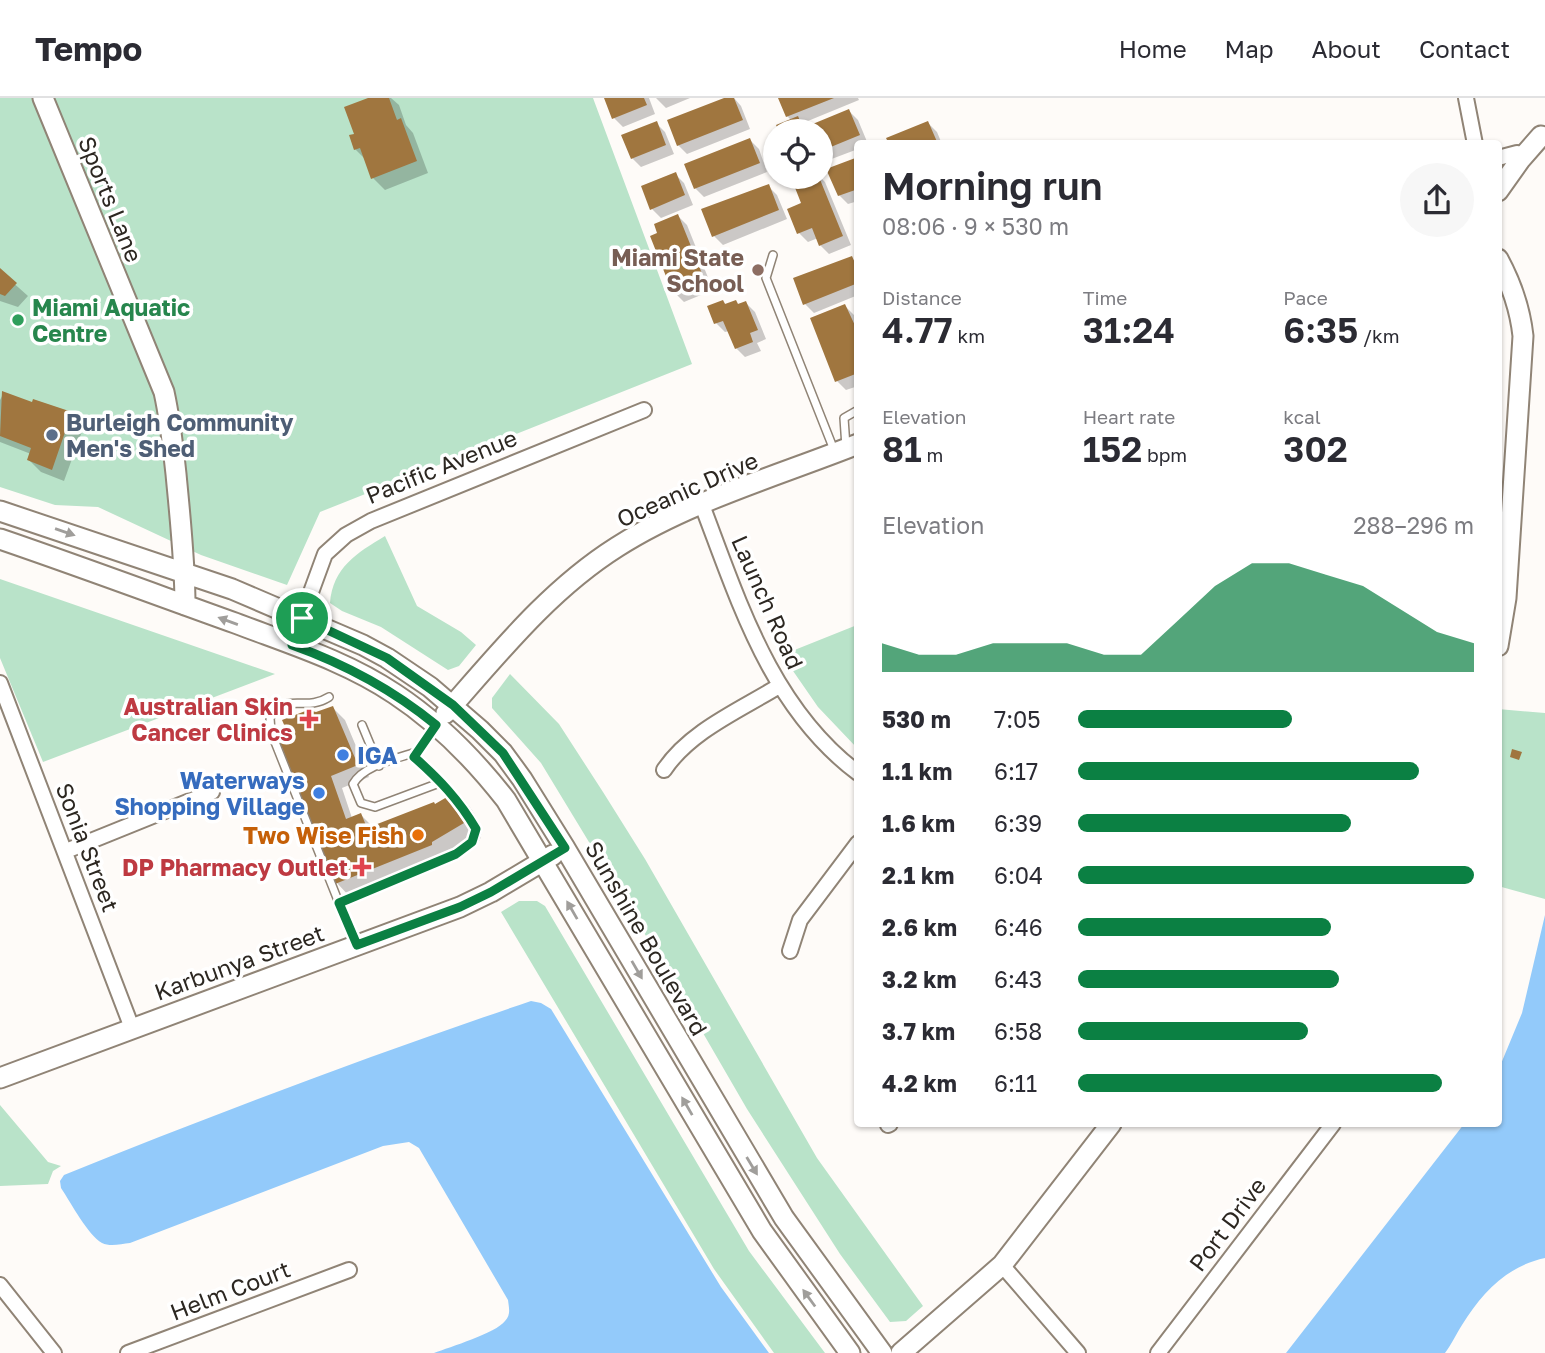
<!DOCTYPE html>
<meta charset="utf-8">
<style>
:root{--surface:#fff;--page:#f7f7f7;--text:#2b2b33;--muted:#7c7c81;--line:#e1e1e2;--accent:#0b8043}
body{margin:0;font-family:"Golos Text",sans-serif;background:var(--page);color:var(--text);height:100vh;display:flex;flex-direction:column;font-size:26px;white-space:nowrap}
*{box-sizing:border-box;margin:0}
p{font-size:23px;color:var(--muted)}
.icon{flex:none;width:38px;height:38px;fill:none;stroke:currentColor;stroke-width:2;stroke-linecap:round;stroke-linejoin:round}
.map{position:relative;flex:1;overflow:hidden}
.sheet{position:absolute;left:854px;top:42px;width:648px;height:987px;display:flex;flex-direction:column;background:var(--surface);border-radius:7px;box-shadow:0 2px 5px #0004}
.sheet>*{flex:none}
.fabs{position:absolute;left:763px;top:21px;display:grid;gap:14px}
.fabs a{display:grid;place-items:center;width:70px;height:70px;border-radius:50%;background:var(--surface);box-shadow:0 2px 5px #0004;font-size:35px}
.pin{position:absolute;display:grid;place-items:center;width:60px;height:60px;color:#fff;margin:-30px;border:4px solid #fff;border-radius:50%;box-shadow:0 2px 7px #0007}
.round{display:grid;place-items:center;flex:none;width:74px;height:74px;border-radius:37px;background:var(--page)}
.summary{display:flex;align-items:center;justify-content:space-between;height:119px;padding:0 28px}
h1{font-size:38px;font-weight:600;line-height:52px}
.metrics{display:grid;grid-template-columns:repeat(3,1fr);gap:10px;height:119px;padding:7px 28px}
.metrics div{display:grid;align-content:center}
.metrics b{font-size:35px;font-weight:600}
.metrics small{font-size:19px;font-weight:400}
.metrics p{font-size:19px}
.chart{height:196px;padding:14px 28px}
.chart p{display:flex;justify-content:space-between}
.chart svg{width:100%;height:126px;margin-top:7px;fill:var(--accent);opacity:.7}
ul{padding:0 28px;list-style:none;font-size:23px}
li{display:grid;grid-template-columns:112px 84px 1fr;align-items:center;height:52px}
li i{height:18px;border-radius:9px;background:var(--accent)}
header{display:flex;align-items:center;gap:42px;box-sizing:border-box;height:98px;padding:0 35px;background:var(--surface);border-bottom:2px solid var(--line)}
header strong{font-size:33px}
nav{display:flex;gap:38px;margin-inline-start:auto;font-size:24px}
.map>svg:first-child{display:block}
</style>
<header>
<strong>Tempo</strong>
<nav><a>Home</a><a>Map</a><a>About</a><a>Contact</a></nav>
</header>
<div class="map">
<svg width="1545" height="1255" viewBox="0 0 1545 1255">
<rect width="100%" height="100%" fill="#fefbf8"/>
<path fill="#b9e3c9" d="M0,0H593L692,266L320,414L287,487L201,457L98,409L55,407L0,389Z
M385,438L417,508L461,534L476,547L459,568L448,572L381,529L342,513L330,505C333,469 357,455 385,438Z
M0,481L275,576L43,664L0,560Z
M857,527V650L818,609L782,557Z
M510,576L559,626L603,694L645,761L817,1060L923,1208L906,1223L890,1224L840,1156L747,1011L663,866L541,665L492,610V600Z
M1498,611L1545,615V801L1498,788Z
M519,803H537L545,808L749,1153L825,1255H774L714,1171L501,814Z
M0,1007L48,1064L61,1068L53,1073L48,1086L0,1088Z"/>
<path fill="#93cafa" d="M1545,817V1160C1507,1168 1482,1195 1462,1227C1456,1236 1452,1246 1445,1255H1286L1464,1026H1498V973L1522,915Z
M531,903L541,905L551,911L721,1189L769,1255H434C450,1249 496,1235 505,1223C511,1217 509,1210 508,1202L419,1050L409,1044L383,1048L130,1145C121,1146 110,1149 102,1145C88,1137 71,1105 61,1090L60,1083L64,1077C218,1015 374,956 531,903Z"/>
<path fill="#0003" d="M373,0H391L399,7L406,27L413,35L428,75L385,92L373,80L366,62L355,51L357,37Z
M606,0H649L655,16L623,29L614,20Z
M656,0H690L666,10Z
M729,0H734L741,8L750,31L687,56L678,47Z
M780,0H858L859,2L803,25L808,30L849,13L858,22L868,46H858V51L821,65V33H781L778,28L791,22L787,18Z
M656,25L665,34L674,56L641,69L632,60Z
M928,25L937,34L942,46H890Z
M750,42L759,51L767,74L704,99L695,90Z
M858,61V103L848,106L839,97Z
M675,76L684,85L693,107L661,120L652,111Z
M806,79H820L825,84L851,147L829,156L820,147L818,140L808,144L799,135L789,112L803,106L794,83Z
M768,88L777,97L787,121L723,147L714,138Z
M678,118L687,127L713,192L684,204L675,195L652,139L660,136Z
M851,160L858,166V197L814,215L805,206L795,181Z
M0,173L28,198L18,209L0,203Z
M723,204L727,207L746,205L755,214L766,241L757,245L761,253L745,259L736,250L729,233L725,234L716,225Z
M845,208L854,217L858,227V288L846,292L837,283Z
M3,296L71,316L84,328L64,383L41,374L29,362L31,356L0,344V302Z
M333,610L345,622L369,679L342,690L352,720L361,717L373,729L435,708L447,701L459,713L475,738L443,756L444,759L349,798L337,785L302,695L297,690L291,639L316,616Z"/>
<path fill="#a0763f" d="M368,0H389L397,22L401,20L417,63L371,81L360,50L354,52L349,37L354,36L344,9Z
M604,0H644L647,7L612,21Z
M724,0H734L743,22L677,48L667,22Z
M778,0H834L786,19Z
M849,11L860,37L821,53V33H779L776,27L798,18L803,30Z
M657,23L666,47L631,61L621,37Z
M928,23L938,46H889L886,40Z
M750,40L760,65L694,91L684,66Z
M858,59V91L838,98L826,71Z
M676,74L685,97L650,112L641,88Z
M801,79H819L843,138L819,148L812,130L797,136L787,111L801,105L792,82Z
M769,86L779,112L712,139L701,111Z
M678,116L705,183L673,196L650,138L657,135L654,126Z
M852,158L858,172V185L803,207L793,180Z
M0,170L17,185L5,198L0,196Z
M723,202L725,206L736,202L738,206L746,203L758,232L750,235L753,244L735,251L723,223L714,226L707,208Z
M845,206L858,234V275L835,284L810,220Z
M2,293L32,304L33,301L72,314L52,372L27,362L31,350L0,338Z
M333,608L358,667L331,678L346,721L361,715L367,730L434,704L435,706L447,699L464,725L432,744V747L335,786L298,690L295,691L293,684L295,683L279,642L289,638L282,622L308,612L316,614Z
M1512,651L1522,654L1519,662L1510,659Z"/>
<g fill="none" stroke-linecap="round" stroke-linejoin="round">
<g stroke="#908476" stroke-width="10">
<path id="lane" d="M773,157L766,180L834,352
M846,349L844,320L858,312
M329,599C310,611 297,601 277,608L270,620L271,634L339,805
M362,627L379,668
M416,654C396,661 364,667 353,686L361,705L375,709L442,684
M357,846L339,805L456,756C464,751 474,747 476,737C480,717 428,672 414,659L434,629"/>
</g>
<g stroke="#908476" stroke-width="18">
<path id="street" d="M1466,0L1475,46
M1498,60L1517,55
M702,407C739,504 771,610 858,675
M292,546L325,456L346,437L371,423L644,312
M0,585L132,930
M664,672C690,633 740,612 779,588
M66,753L212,694
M790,853L800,822L858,745
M888,1027L890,1026
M1002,1167L1078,1255
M0,1187L54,1255
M128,1255L349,1172
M1158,1255L1333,1026"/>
</g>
<g stroke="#908476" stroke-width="23">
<path id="secondary" d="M43,0L164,294C170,321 173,348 176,376C180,419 185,463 185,507
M1498,93L1520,62L1541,38
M1498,161C1511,185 1520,210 1523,238L1506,500L1498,548
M0,413L232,491L363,547L387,560L430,589L480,632L503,655L522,681L565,750L784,1120L882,1255
M0,441C79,468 157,497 235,525C290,546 346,563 395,596C439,625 474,661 506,702L762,1133L850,1255
M446,615C499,555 549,492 617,449C687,404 780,377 858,346
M0,980L460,809L491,794L553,757
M901,1255L1002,1167L1111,1026"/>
</g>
<use href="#lane" stroke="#fff" stroke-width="7"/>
<use href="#street" stroke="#fff" stroke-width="14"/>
<use href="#secondary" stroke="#fff" stroke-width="19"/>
</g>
<defs><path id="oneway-solid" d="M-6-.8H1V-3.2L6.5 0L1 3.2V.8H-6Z" transform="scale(1.75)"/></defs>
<g fill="#a09e9b">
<use href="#oneway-solid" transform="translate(65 434) rotate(19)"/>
<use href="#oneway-solid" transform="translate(228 523) rotate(-160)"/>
<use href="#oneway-solid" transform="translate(572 812) rotate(-120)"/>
<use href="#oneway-solid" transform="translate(637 872) rotate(60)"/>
<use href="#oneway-solid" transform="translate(687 1008) rotate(-120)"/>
<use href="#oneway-solid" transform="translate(752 1068) rotate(59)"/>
<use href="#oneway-solid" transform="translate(809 1200) rotate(-126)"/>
</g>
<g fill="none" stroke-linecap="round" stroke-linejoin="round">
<g stroke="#fff" stroke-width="14">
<path id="route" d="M302,520L387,560L453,607L503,655L565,750L491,794L460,809L357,847L339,805L456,756L472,744L476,731C459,702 439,681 414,659L436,627C392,591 345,566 292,547Z"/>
</g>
<use href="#route" stroke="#0b8043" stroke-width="9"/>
</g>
<circle fill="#8d6e63" stroke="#fff" stroke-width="2.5" cx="758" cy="172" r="7"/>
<circle fill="#2e9e5b" stroke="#fff" stroke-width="2.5" cx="18" cy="222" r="7"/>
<circle fill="#5c6f8a" stroke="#fff" stroke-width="2.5" cx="52" cy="337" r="7"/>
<g fill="#e0444e" stroke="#fff" stroke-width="2.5">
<path d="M305.5 610.5h7v7h7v7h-7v7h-7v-7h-7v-7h7z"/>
<path d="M358.5 758.5h7v7h7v7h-7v7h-7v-7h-7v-7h7z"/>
</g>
<g fill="#3f7fe0" stroke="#fff" stroke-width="2.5">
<circle cx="343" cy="657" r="7"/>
<circle cx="319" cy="695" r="7"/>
</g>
<circle fill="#e8710a" stroke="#fff" stroke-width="2.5" cx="418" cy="737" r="7"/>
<g text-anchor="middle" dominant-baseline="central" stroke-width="7" stroke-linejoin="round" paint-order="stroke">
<g font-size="23" fill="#2c2721" stroke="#fff">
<text transform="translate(111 101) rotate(68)">Sports Lane</text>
<text transform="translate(441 368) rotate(-22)">Pacific Avenue</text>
<text transform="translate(687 391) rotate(-24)">Oceanic Drive</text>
<text transform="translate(768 504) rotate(66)">Launch Road</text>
<text transform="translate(88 749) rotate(69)">Sonia Street</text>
<text transform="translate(647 840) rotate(60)">Sunshine Boulevard</text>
<text transform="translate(239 864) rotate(-20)">Karbunya Street</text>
<text transform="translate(1227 1126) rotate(-53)">Port Drive</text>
<text transform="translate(230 1192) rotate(-21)">Helm Court</text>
</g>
<g font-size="23" font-weight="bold" fill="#785e54" stroke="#fff" text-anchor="end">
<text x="744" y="159">Miami State<tspan x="744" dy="26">School</tspan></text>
</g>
<g font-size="23" font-weight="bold" fill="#27864d" stroke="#fff" text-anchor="start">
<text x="32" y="209">Miami Aquatic<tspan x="32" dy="26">Centre</tspan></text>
</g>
<g font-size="23" font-weight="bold" fill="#4e5e75" stroke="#fff" text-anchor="start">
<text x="66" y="324">Burleigh Community<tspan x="66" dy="26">Men's Shed</tspan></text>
</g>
<g font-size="23" font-weight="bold" fill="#be3a42" stroke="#fff" text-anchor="end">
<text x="293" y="608">Australian Skin<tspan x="293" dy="26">Cancer Clinics</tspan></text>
<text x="348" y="769">DP Pharmacy Outlet</text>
</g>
<g font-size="23" font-weight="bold" fill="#366cbe" stroke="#fff" text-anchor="start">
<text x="357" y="657">IGA</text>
<text x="305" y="682" text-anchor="end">Waterways<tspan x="305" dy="26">Shopping Village</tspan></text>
</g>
<g font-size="23" font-weight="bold" fill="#c56008" stroke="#fff" text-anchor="end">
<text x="404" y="737">Two Wise Fish</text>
</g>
</g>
</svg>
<div class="fabs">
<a><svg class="icon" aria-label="locate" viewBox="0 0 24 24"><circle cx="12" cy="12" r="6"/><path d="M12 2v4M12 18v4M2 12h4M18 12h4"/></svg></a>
</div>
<div class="pin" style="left:302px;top:520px;background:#1e9e55"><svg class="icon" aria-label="arrive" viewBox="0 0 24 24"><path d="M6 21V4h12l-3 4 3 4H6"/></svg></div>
<section class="sheet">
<div class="summary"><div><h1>Morning run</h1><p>08:06 · 9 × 530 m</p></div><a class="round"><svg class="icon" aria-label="share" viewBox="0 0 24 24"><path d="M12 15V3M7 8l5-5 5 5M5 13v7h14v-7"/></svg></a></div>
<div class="metrics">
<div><p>Distance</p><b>4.77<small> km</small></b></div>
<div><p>Time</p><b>31:24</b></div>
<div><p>Pace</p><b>6:35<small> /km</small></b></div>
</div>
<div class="metrics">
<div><p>Elevation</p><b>81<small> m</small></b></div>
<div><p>Heart rate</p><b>152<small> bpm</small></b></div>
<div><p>kcal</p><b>302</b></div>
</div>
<div class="chart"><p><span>Elevation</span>288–296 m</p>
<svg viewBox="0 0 160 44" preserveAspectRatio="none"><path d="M0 44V34L10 38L20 38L30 34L40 34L50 34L60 38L70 38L80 26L90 14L100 6L110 6L120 10L130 14L140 22L150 30L160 34V44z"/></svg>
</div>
<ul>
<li><b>530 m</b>7:05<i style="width:54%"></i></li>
<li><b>1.1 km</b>6:17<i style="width:86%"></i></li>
<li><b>1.6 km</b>6:39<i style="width:69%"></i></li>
<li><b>2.1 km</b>6:04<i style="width:100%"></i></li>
<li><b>2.6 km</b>6:46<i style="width:64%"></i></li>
<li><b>3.2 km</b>6:43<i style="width:66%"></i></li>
<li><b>3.7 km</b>6:58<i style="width:58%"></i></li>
<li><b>4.2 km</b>6:11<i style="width:92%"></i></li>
</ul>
</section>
</div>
